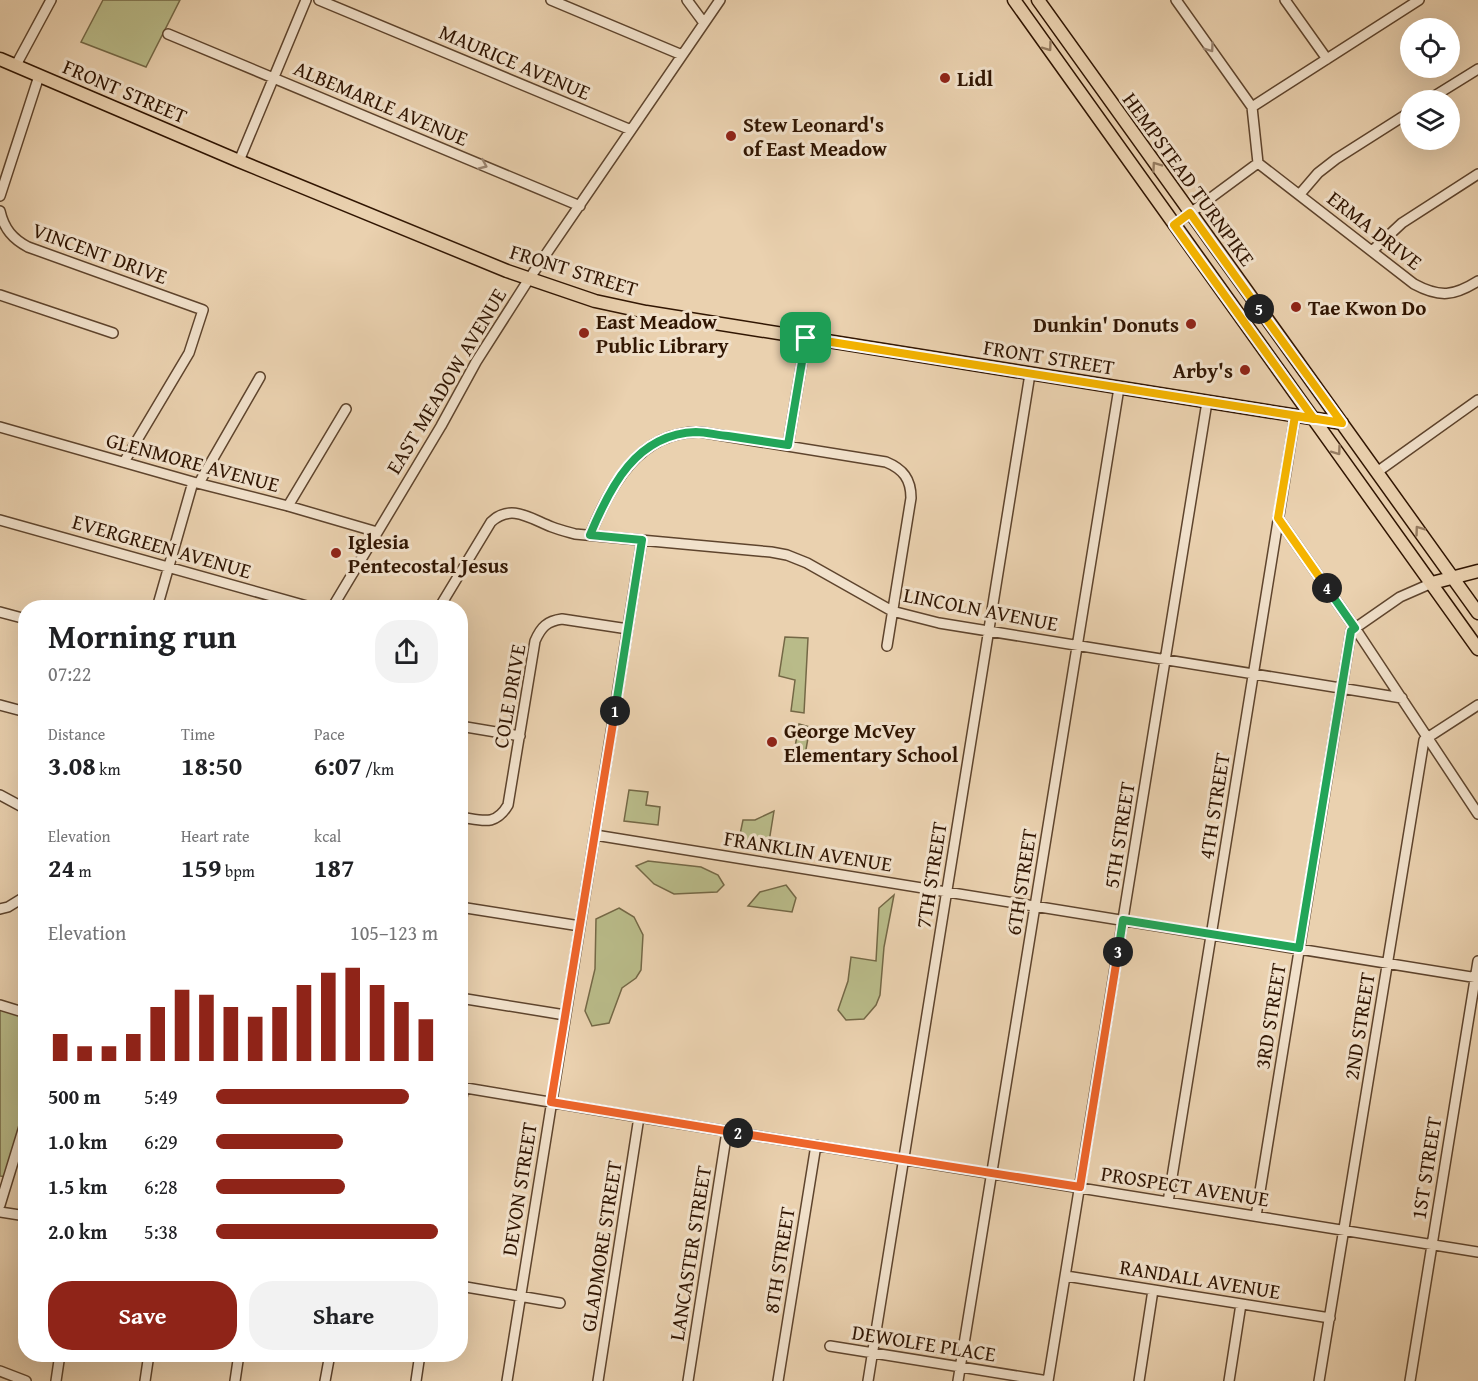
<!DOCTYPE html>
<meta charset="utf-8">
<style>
:root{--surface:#fff;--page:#f2f2f2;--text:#202124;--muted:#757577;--accent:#8f2418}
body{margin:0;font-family:"Gentium Book Plus",serif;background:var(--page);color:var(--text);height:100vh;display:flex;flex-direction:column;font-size:22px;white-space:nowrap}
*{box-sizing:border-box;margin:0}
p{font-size:20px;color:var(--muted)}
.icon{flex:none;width:33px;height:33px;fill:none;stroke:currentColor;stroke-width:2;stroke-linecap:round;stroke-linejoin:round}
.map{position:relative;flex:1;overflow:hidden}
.drawer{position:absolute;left:18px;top:600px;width:450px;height:762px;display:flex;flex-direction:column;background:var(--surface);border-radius:24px;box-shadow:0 6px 24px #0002}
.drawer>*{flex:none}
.tools{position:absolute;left:1400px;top:18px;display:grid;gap:12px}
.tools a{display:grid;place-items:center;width:60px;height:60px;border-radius:50%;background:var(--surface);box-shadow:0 6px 24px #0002;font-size:30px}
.pin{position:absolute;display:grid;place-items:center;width:51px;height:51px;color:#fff;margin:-26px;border-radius:12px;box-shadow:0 3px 9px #0006}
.km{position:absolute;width:30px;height:30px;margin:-15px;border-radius:50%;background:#222;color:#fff;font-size:16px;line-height:30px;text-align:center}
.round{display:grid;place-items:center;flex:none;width:63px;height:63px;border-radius:24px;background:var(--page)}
.summary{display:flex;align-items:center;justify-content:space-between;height:102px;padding:0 30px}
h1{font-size:33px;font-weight:600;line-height:45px}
.stats{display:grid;grid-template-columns:repeat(3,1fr);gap:9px;height:102px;padding:6px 30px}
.stats div{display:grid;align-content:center}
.stats b{font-size:26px;font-weight:600}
.stats small{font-size:16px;font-weight:400}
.stats p{font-size:16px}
.chart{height:168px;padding:12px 30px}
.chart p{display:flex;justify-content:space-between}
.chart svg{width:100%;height:108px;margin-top:6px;stroke:var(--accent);stroke-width:6}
.primary-button{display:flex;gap:12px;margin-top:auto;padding:12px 30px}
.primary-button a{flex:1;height:69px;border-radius:24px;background:var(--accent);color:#fff;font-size:24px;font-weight:600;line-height:69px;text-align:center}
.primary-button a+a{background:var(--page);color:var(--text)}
ul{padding:0 30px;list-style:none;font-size:20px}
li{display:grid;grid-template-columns:96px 72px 1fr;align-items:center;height:45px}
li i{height:15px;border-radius:8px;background:var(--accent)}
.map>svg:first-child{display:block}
</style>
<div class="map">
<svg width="1478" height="1381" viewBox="0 0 1478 1381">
<rect width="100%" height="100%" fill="#ead1af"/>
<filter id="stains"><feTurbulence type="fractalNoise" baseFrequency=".00333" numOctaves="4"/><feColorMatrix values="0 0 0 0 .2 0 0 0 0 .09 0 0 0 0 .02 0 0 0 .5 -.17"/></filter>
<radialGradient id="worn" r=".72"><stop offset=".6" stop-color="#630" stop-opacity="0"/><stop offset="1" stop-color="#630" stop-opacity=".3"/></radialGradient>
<path fill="#b9bb89" stroke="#746846" stroke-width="1.5" d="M103,0H180L146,67L81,42Z
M785,637L808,638L804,713L791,711L795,680L779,676Z
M799,724L810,727L805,755L794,753Z
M629,790L648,792L646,805L660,807L658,825L624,821Z
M774,811L768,848L738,844L743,820H755Z
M648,861L701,867L718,875L724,885L717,892L674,894L654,884L636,866Z
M786,885L796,898L792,912L748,906L760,892Z
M894,895L884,947L880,995L876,1005L864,1019L846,1020L838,1010L848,981L851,957L876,961L879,908Z
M619,908L634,917L643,935L641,970L636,978L622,988L609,1023L592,1026L585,1011L595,969L596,919Z
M0,1005L25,1013L26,1120L7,1177L0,1176Z"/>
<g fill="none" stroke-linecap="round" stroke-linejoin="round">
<g stroke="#5e442d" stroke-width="12">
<path id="minor" d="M319,0L631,130
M551,0L682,55
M687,0L704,23
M1176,0L1252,107L1258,163
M1285,0L1327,59
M168,34L580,206
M16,65L51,0
M1428,100L1478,69
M1252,107L1419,0
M239,161L306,0
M1258,163L1414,284C1440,298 1454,296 1478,281
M1300,194L1318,173L1336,159L1410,112
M0,196L39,76
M0,211C4,229 13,239 28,247L203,310L189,353L124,462
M1174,225L1258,163
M1372,251L1402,223L1478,174
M0,295L113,333
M0,427L193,482L288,506L377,532
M788,445L806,338
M1377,472L1478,400
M199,483L260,377
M288,506L346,409
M1278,518L1355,628L1478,814
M0,520L314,608
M590,535C610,486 639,431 700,432L886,462C903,469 911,479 911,498L887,646
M157,608L193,482
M332,608L441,426L476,362L529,279L720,0
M439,608L491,522C511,503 531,519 552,527C560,530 568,532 575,534L771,552L787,555L807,563L892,611L939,623L1402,698
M0,612L26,619
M0,705L26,712
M460,726L520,736
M0,795L26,809
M460,817C482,820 495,827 508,805L535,641C541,627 547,621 562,619L628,629
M595,835L1478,978
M460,907L580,926
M0,909L8,907L26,896
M460,998L565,1015
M0,1005L26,1013
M460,1087L639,1117L1478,1252
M460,1107L464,1087
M1168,1202L1295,416
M0,1205L26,1120
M0,1212L26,1216
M1256,1216L1351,631L1400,597L1432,583
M1066,1276L1330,1318
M460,1286L560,1303
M830,1346L1048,1381
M0,1371L26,1381
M56,1381L60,1354
M145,1381L149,1354
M235,1381L239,1354
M325,1381L330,1354
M416,1381L420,1354
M507,1381L642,540
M598,1381L639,1117
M688,1381L727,1131
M778,1381L816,1145
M868,1381L1030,374
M958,1381L1119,388
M1048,1381L1207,402
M1139,1381L1153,1290
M1229,1381L1241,1304
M1319,1381L1424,740L1478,705
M1410,1381L1478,961"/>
</g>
<g stroke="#301502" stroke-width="15">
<path id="major" d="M1014,0L1478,649
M1038,0L1478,613
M0,59L239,161L507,271L595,301L646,312L1342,423
M1432,583L1478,571"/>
</g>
<use href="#minor" stroke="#f1e1cb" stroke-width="9"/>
<use href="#major" stroke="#ead1af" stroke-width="12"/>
</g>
<defs><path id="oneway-chevron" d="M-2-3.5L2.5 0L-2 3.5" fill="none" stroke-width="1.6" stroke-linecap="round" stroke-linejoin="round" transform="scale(1.5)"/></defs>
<g stroke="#967c61">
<use href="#oneway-chevron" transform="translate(1048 47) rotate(54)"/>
<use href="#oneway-chevron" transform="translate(1156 166) rotate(-125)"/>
<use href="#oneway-chevron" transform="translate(1337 451) rotate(54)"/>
<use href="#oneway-chevron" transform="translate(1419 530) rotate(-126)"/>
</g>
<g stroke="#9a8571">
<use href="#oneway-chevron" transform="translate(1210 48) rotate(55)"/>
<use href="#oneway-chevron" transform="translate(483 165) rotate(23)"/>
</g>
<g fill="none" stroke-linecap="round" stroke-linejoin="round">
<g stroke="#fff" stroke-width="12">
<path id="split-1" d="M615,711L642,540L590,535C610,487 636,434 696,432C706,432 717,435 728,436C748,439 768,442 788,445L806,338"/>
</g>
<g stroke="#fff" stroke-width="12">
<path id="split-2" d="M615,711L551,1102L738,1133"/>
</g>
<g stroke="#fff" stroke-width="12">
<path id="split-3" d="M738,1133L1080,1187L1118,952"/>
</g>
<g stroke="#fff" stroke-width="12">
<path id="split-4" d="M1118,952L1123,920L1299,948L1351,631L1355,628L1327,588"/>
</g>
<g stroke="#fff" stroke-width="12">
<path id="split-5" d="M1259,309L1190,213L1174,225L1314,419L1295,416L1278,518L1327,588"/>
</g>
<g stroke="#fff" stroke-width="12">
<path id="split-6" d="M806,338L1342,423L1259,309"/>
</g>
<use href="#split-1" stroke="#22a559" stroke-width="8"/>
<use href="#split-2" stroke="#f0652b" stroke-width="8"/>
<use href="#split-3" stroke="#f0652b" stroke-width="8"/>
<use href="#split-4" stroke="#22a559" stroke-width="8"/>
<use href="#split-5" stroke="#f5b400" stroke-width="8"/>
<use href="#split-6" stroke="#f5b400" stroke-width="8"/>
</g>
<g fill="#8f2418" stroke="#f1e1cb" stroke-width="2">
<circle cx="945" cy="78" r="6"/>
<circle cx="731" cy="136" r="6"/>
<circle cx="1296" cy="307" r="6"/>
<circle cx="1191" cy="324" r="6"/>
<circle cx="584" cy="333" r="6"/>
<circle cx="1245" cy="370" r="6"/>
<circle cx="336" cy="553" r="6"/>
<circle cx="772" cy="742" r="6"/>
</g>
<g text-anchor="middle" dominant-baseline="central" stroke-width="6" stroke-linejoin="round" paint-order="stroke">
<g font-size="21" fill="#301502" stroke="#f1e1cb">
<text transform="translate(515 62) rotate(23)">MAURICE AVENUE</text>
<text transform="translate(125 91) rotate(23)">FRONT STREET</text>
<text transform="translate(381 103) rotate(23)">ALBEMARLE AVENUE</text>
<text transform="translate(1189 179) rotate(54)">HEMPSTEAD TURNPIKE</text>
<text transform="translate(1375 230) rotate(38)">ERMA DRIVE</text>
<text transform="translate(100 253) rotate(20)">VINCENT DRIVE</text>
<text transform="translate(574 270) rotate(17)">FRONT STREET</text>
<text transform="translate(1049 357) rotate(9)">FRONT STREET</text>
<text transform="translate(446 381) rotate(-59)">EAST MEADOW AVENUE</text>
<text transform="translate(193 462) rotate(15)">GLENMORE AVENUE</text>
<text transform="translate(162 546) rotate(16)">EVERGREEN AVENUE</text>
<text transform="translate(981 609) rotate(11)">LINCOLN AVENUE</text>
<text transform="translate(509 696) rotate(-80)">COLE DRIVE</text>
<text transform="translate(1214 806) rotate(-81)">4TH STREET</text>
<text transform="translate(1119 835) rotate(-81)">5TH STREET</text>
<text transform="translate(808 851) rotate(9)">FRANKLIN AVENUE</text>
<text transform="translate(931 875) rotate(-81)">7TH STREET</text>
<text transform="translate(1021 882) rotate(-81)">6TH STREET</text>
<text transform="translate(1270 1016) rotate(-81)">3RD STREET</text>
<text transform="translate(1359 1026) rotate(-81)">2ND STREET</text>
<text transform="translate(1426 1168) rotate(-81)">1ST STREET</text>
<text transform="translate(1185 1186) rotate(9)">PROSPECT AVENUE</text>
<text transform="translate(519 1189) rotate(-81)">DEVON STREET</text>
<text transform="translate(601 1246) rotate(-81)">GLADMORE STREET</text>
<text transform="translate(690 1253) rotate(-81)">LANCASTER STREET</text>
<text transform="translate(779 1260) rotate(-81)">8TH STREET</text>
<text transform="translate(1200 1279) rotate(9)">RANDALL AVENUE</text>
<text transform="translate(924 1343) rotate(9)">DEWOLFE PLACE</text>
</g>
<g font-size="21" font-weight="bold" fill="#301502" stroke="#f1e1cb" text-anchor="start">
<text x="957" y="78">Lidl</text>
<text x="743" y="124">Stew Leonard's<tspan x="743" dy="24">of East Meadow</tspan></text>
<text x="1308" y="307">Tae Kwon Do</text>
<text x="596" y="321">East Meadow<tspan x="596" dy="24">Public Library</tspan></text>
<text x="1179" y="324" text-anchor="end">Dunkin' Donuts</text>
<text x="1233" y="370" text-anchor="end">Arby's</text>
<text x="348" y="541">Iglesia<tspan x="348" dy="24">Pentecostal Jesus</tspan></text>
<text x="784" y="730">George McVey<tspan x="784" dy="24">Elementary School</tspan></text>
</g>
</g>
<rect width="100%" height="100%" filter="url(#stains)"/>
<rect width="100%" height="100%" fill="url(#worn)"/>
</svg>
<div class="tools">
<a><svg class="icon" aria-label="locate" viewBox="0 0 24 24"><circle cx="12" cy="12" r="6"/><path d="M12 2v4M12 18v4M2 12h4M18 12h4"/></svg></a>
<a><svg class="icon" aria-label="layers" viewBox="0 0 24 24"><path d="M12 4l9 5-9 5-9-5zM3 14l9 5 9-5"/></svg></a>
</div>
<div class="pin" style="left:806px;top:338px;background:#1e9e55"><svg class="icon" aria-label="arrive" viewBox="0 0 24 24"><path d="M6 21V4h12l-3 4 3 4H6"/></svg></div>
<b class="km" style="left:615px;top:711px">1</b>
<b class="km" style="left:738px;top:1133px">2</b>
<b class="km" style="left:1118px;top:952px">3</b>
<b class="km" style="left:1327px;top:588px">4</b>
<b class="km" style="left:1259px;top:309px">5</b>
<section class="drawer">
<div class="summary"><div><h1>Morning run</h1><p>07:22</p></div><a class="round"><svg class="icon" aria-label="share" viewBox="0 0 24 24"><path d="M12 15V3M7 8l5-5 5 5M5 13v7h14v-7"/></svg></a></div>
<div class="stats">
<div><p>Distance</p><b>3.08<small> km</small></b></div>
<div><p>Time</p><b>18:50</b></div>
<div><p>Pace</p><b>6:07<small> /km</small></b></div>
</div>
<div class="stats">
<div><p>Elevation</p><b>24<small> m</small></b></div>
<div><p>Heart rate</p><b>159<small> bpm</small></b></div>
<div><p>kcal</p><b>187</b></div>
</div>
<div class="chart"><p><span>Elevation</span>105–123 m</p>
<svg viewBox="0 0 160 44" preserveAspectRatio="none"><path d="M5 44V33M15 44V38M25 44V38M35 44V33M45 44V22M55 44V15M65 44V17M75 44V22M85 44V26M95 44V22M105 44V13M115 44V8M125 44V6M135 44V13M145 44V20M155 44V27"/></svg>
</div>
<ul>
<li><b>500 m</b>5:49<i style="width:87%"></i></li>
<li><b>1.0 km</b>6:29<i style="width:57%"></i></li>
<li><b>1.5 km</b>6:28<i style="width:58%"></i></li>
<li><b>2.0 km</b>5:38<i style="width:100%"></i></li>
</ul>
<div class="primary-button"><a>Save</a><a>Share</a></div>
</section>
</div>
